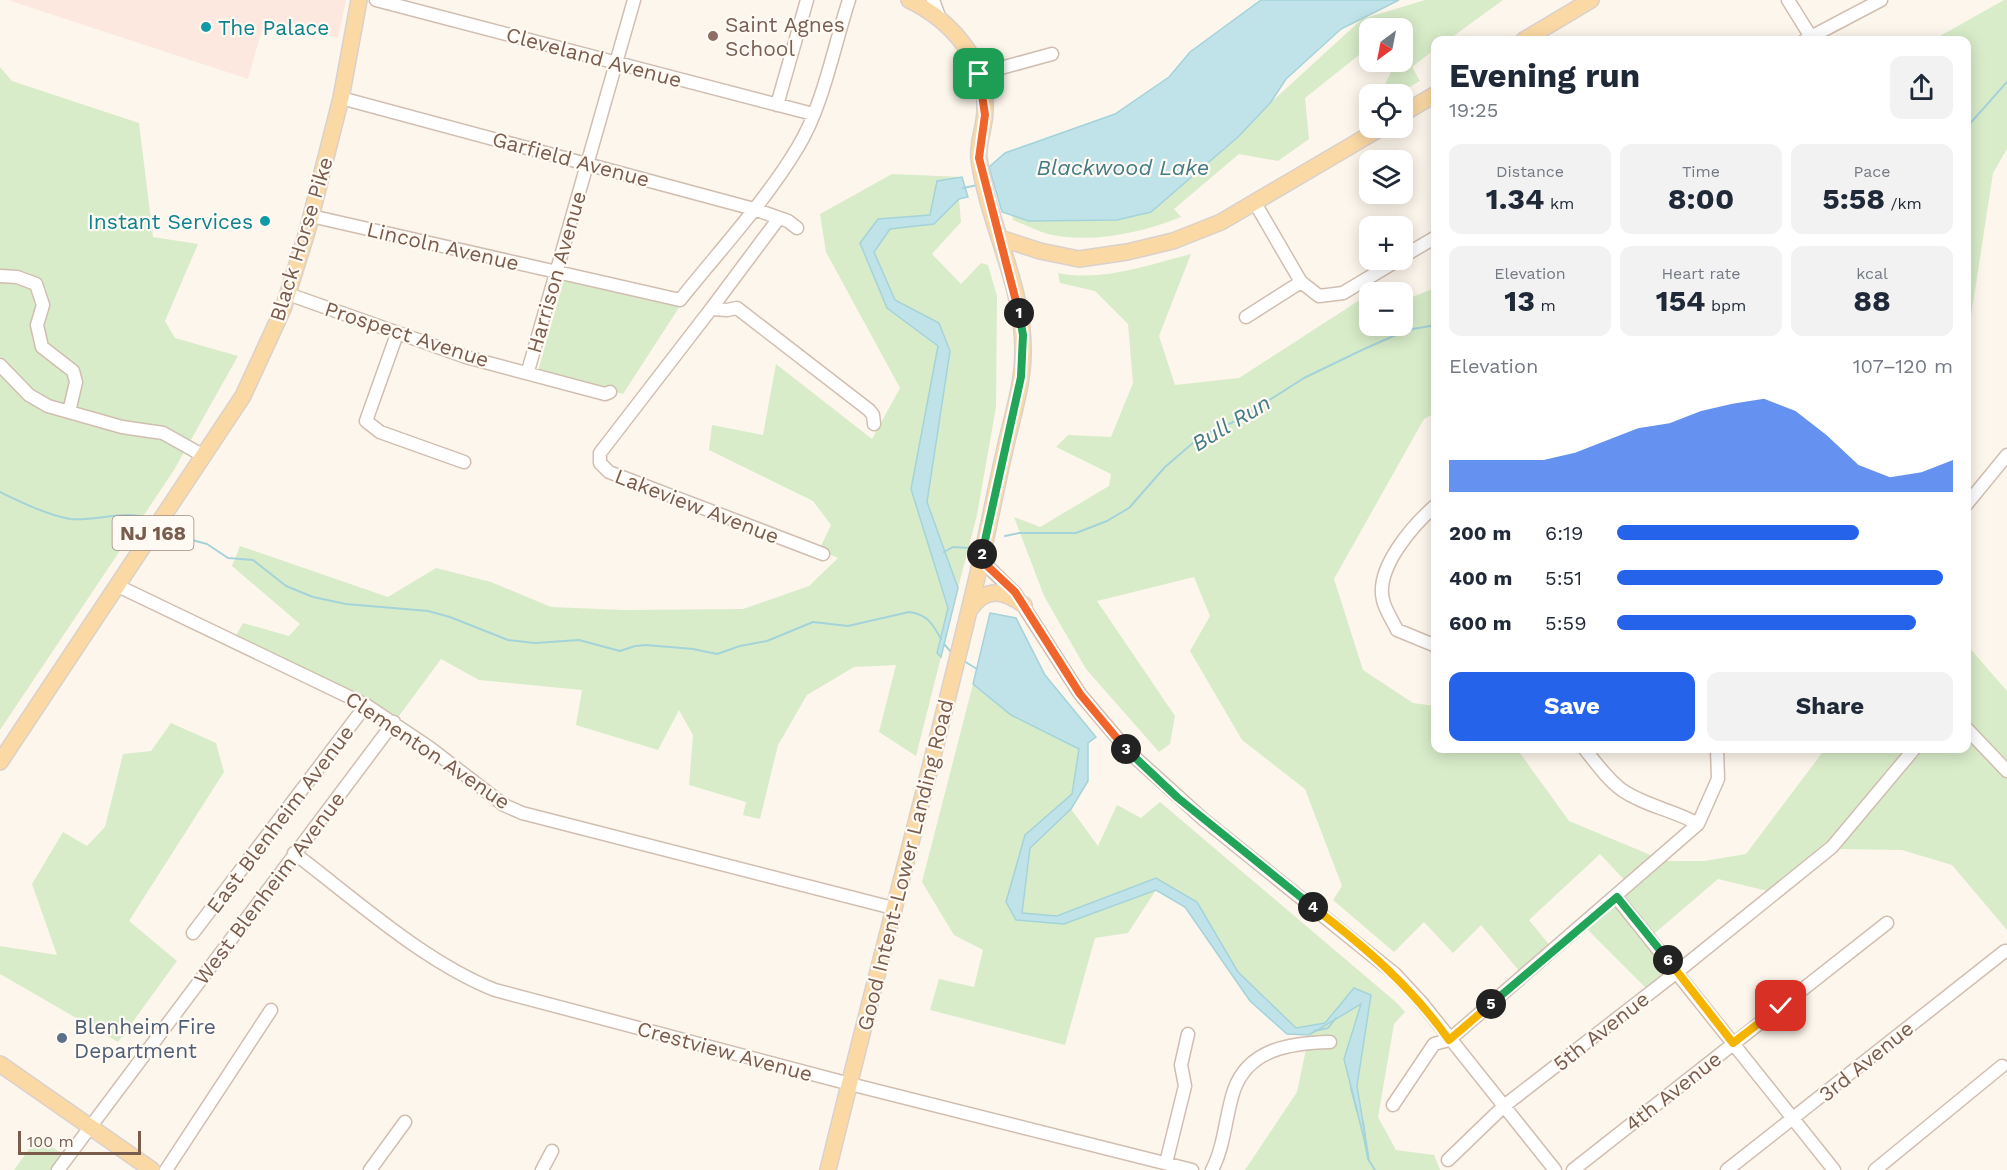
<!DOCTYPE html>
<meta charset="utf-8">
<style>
:root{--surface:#fff;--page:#f2f2f3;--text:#1f2937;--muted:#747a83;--accent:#2563eb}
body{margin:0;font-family:"Work Sans",sans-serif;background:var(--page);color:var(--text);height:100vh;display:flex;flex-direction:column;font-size:22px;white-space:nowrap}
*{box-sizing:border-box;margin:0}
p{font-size:20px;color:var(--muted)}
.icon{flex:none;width:33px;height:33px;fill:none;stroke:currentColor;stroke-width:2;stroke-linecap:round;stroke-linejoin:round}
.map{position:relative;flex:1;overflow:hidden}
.side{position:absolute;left:1431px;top:36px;width:540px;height:717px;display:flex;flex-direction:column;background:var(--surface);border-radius:12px;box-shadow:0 3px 15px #0003}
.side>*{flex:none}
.needle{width:39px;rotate:212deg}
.buttons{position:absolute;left:1359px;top:18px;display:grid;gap:12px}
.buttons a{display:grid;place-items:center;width:54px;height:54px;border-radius:12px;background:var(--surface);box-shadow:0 3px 15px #0003;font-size:30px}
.scale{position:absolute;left:18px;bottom:15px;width:123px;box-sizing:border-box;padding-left:6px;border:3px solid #7a5c4d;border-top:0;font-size:16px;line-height:21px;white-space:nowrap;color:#7a5c4d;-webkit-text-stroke:4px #fffaf3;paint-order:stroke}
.pin{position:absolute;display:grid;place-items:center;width:51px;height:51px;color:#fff;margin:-26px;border-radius:12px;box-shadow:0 3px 9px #0006}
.km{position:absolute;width:30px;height:30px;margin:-15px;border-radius:50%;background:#222;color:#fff;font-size:16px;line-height:30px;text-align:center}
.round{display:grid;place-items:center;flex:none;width:63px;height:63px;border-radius:12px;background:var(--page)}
.headline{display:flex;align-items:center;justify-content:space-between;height:102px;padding:0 18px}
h1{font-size:33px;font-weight:700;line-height:45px}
.figures{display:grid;grid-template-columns:repeat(3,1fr);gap:9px;height:102px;padding:6px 18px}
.figures div{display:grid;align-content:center;border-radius:12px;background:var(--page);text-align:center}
.figures b{font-size:30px;font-weight:700}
.figures small{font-size:16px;font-weight:400}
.figures p{font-size:16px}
.chart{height:168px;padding:12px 18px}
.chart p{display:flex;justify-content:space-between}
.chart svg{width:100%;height:108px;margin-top:6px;fill:var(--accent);opacity:.7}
.action{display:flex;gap:12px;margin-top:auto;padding:12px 18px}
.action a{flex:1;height:69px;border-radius:12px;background:var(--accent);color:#fff;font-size:24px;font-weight:700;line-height:69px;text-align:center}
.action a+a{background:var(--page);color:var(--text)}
ul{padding:0 18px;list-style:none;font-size:20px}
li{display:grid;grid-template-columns:96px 72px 1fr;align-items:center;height:45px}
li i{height:15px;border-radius:8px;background:var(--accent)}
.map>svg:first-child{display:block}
</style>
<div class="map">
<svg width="2007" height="1170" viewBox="0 0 2007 1170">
<rect width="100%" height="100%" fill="#fdf6ec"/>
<path fill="#fde8e0" d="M8,0H346L338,38L265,19L248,79Z"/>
<path fill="#d8ecc9" d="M1425,0H1503L1448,40H1436L1435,49L1412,67L1420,81L1397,94H1380L1396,62H1402V28H1370L1369,47L1305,98L1309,139L1278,161L1239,154L1174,209L1181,217C1142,233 1090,244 1048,234C1037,231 1025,225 1013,220L1011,213L1151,212L1362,19Z
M2004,0H2007V149L1993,173L1970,323L1966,322V40H1933Z
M0,67L12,81L139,123L153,237L198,244L165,321L175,338L238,356L174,470L0,730Z
M892,174L962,177L937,181L930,215L878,219L860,243L887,308L938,346L911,489L948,608L937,653L941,657L916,756L879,732L896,665L854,667L807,695L778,745L760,819L743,815L746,802L689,785L693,735L679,710L658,750L576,725L582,690L479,680L441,659L396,720L233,641L243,623L289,636L300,624L232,566L240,546L388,597L436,568L491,582L551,607L624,610L743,609L809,586L838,558L819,550L831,525L813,501L709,450L712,425L763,435L776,364L872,439L900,388L826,252L820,214Z
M959,199L961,222L932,254L961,284L981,263L988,265L997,296L996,407L977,515L958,588L927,502L949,351L939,323L895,300L874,252L890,229L934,224Z
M1191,254L1159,336L1175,385L1239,378L1369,294L1370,326H1402L1403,295L1412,297L1435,288V413L1424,419L1334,579L1363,670L1413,703L1435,706L1436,748L1517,749L1569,821L1665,861H1704L1746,854L1825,749L1966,748L1967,645L2007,691V930L1952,865L1902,850L1838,849L1780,894L1718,879L1648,939L1675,975L1652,994L1586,928L1632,888L1600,854L1529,920L1556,953L1525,978L1481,925L1453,953L1424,922L1394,952L1333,900L1342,886L1305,789L1242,740L1190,651L1210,616L1194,577L1097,601L1175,716L1170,744L1159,752L1086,669L1044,596L1014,517L1040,527L1109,486L1111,474L1056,447L1068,435L1111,437L1133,383L1128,324L1095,291L1060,283L1058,273C1102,282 1148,265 1191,254Z
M564,280L680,306L623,394L538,371Z
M973,684L1011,715L1079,749L1072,794L1025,835L1016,920L1064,924L1156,890L1128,933L1095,938L1065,1045L930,1010L939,979L974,987L983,950L954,935L922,882Z
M171,723L216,743L224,772L129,921L177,961L118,1042L0,974V946L57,955L32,884L63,832L87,846L105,827L123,754L151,751Z
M1160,802L1397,1003L1405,1012L1394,1024L1378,1117L1396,1150L1434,1155L1440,1170H1245L1297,1092L1309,1035L1361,1003L1344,1059L1367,1148L1357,1086L1370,995L1354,988L1325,1023L1296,1028L1238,972L1197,902L1156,878L1057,916L1022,913L1029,848L1071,809L1098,846L1117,805L1141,818Z
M38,1137L68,1158L59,1170H14Z"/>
<path fill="#bfe3e8" stroke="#a5d3da" stroke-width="1.5" d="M1261,0H1399L1341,29L1286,79L1271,102L1239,136L1151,212L1117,220L1029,221L1002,212L989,167L1005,153L1115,114L1169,77L1190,52Z
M962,177L968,197L959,199L934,224L890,229L874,252L895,300L939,323L950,351L927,502L958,588L941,657L937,653L948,608L911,489L938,346L887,308L860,243L878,219L930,215L937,181Z
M990,613L1016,618L1045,675L1096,737L1088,743V781L1071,809L1030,848L1022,913L1057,916L1156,878L1197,902L1238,972L1296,1028L1325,1023L1354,988L1371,995L1357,1086L1369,1159L1344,1059L1361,1004L1309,1035L1287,1034L1250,1001L1185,907L1156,890L1064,924L1016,920L1006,902L1025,835L1072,794L1079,749L1011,715L973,684Z"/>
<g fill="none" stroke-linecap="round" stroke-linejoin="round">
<path stroke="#a5d3da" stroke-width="2" d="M1966,128L2007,82
M963,188L978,185
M0,492C21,502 47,515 70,519C96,522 130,507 153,521
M163,528L181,537L207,544L228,558L253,560L286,586L313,597L346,604L428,611L450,617L508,640L535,643L579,640L620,651L635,646L646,645L693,649L717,654L740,646L767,641L813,622L848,626L909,612C927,614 933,624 941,639
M1005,536L1019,533H1076L1107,521L1129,508L1165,467L1201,436L1238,420L1304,378L1362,350L1407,330L1436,325
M944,552L953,547L970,548
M944,644L952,653
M964,661L977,669
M1314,1031L1328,1028L1336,1018
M1351,1088L1357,1111
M1363,1122L1365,1136
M1365,1142L1368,1159L1375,1170"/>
<g stroke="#d1beb0" stroke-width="15">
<path id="minor" d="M376,0L813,114
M933,0L940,19
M1788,0L1811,37
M1805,40L1881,0
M979,74L1052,54
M341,98L754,209L788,221L797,228
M777,105L807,0
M1255,203L1301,282L1319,296L1343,293L1398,260
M311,216L680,300C720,250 765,202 798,147C823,106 834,46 849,0
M1402,257L1436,237
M0,276L17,277L36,284L43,305L37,325L42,347L73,371L76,382L69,412
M288,294L466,357L605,394L610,392
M711,309L779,218
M1246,317L1301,282
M397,334L366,421L380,432L464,462
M0,365L29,395L48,406L122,427L163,433L204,456
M528,371L634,0
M1436,505C1413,525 1375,568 1383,600C1385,610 1393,621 1397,630L1436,646
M1966,505L2007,455
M823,554L609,472L600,463V453L711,309L727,310L737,308L869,410L873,415L874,424
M981,560L1015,593L1080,694L1129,752L1203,819L1395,974L1421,1002L1555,1170
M118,586L366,705L430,748L504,805L522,813L893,908
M1966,728L2007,771
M1584,748C1596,763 1607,779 1622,790C1645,806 1674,810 1698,824
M294,853C356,900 424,962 495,990L850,1084L1192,1170
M1617,898L1834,1170
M193,933L366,705
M1393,1105L1434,1044L1449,1040L1698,824L1718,779L1717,748
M1448,1160L1504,1106L1677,972L1832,847L1915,748
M1166,1163L1185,1086L1181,1065L1188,1034
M58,1170L394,722
M166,1170L271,1010
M370,1170L405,1122
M542,1170L552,1151
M1212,1170C1225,1145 1225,1117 1234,1090C1249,1048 1292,1043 1330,1042
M1573,1170L1887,923
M1727,1170L2005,951
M1875,1170L2002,1066"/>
</g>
<g stroke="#dad1cd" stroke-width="18">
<path id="major" d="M1524,40L1591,0
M1402,114L1436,94
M1000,238L1040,251L1079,259L1127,252L1173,241L1221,222L1381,128
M971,608C987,586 1004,591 1024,605
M0,762L243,396L283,309L307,232L341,98L359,0
M0,1064L152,1170
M828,1170C875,977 927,787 973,594C985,546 994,497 1005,449C1012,417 1023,385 1023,352C1024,286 988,224 979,159C977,143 985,127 985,110C987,61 951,20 909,0"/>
</g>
<use href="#minor" stroke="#fff" stroke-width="12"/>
<use href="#major" stroke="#fbd9a5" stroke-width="15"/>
</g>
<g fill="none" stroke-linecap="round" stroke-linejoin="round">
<g stroke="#fff" stroke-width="12">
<path id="split-1" d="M979,74L985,115L979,158L1019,313"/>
</g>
<g stroke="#fff" stroke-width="12">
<path id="split-2" d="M982,554L1021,377L1023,335L1019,313"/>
</g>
<g stroke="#fff" stroke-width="12">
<path id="split-3" d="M982,554L981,560L1015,592L1080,694L1126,749"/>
</g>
<g stroke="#fff" stroke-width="12">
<path id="split-4" d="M1126,749L1178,798L1313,907"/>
</g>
<g stroke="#fff" stroke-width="12">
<path id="split-5" d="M1313,907C1365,947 1411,986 1449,1040L1491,1004"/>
</g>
<g stroke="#fff" stroke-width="12">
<path id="split-6" d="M1491,1004L1617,897L1668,960"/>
</g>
<g stroke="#fff" stroke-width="12">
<path id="split-7" d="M1668,960L1733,1043L1781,1006"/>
</g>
<use href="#split-1" stroke="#f0652b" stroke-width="8"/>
<use href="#split-2" stroke="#22a559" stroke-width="8"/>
<use href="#split-3" stroke="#f0652b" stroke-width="8"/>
<use href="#split-4" stroke="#22a559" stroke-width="8"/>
<use href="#split-5" stroke="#f5b400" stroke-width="8"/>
<use href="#split-6" stroke="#22a559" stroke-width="8"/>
<use href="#split-7" stroke="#f5b400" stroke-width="8"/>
</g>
<g fill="#0f9aa8" stroke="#fffaf3" stroke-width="2">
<circle cx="206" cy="27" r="6"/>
<circle cx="265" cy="221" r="6"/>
</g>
<circle fill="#8d6e63" stroke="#fffaf3" stroke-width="2" cx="713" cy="36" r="6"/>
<circle fill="#5c6f8a" stroke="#fffaf3" stroke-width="2" cx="62" cy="1038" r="6"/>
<g text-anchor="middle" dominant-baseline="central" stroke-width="4.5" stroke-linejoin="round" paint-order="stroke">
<rect fill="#fffaf3" stroke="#a28b7f" stroke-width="1.5" x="112.5" y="516" width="81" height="34" rx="4.5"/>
<g font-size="20" font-weight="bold" fill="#7a5c4d">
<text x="153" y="533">NJ 168</text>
</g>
<g font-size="21" fill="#785e54" stroke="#fffaf3" text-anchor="start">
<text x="725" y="24">Saint Agnes<tspan x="725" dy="24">School</tspan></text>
</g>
<g font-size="21" fill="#0d838f" stroke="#fffaf3" text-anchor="start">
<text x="218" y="27">The Palace</text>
<text x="253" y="221" text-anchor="end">Instant Services</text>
</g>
<g font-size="21" fill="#7a5c4d" stroke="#fffaf3">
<text transform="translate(594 57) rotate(15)">Cleveland Avenue</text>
<text transform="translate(571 159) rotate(15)">Garfield Avenue</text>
<text transform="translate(301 239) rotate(-73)">Black Horse Pike</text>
<text transform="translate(443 246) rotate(13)">Lincoln Avenue</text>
<text transform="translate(556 272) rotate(-74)">Harrison Avenue</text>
<text transform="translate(407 334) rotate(18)">Prospect Avenue</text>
<text transform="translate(697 506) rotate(21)">Lakeview Avenue</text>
<text transform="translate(428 750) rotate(34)">Clementon Avenue</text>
<text transform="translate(280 819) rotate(-53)">East Blenheim Avenue</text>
<text transform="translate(905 865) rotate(-76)">Good Intent-Lower Landing Road</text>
<text transform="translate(269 888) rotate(-53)">West Blenheim Avenue</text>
<text transform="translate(1601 1031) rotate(-38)">5th Avenue</text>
<text transform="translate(725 1051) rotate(15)">Crestview Avenue</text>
<text transform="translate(1866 1061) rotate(-39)">3rd Avenue</text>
<text transform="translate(1673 1091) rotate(-38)">4th Avenue</text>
</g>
<g font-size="21" fill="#4e5e75" stroke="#fffaf3" text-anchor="start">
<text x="74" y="1026">Blenheim Fire<tspan x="74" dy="24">Department</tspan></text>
</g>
<g font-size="22" font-style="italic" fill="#437c86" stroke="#fffaf3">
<text x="1123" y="167">Blackwood Lake</text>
<text transform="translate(1231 423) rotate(-31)">Bull Run</text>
</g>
</g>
</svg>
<div class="buttons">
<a><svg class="needle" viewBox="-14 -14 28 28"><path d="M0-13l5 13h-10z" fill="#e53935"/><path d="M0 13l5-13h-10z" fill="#747a83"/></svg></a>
<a><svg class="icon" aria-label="locate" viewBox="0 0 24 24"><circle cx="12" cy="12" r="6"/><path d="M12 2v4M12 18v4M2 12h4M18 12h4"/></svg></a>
<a><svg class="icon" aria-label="layers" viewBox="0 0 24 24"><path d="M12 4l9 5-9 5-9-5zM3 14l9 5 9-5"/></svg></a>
<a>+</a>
<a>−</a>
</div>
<div class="scale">100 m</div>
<div class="pin" style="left:979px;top:74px;background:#1e9e55"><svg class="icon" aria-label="arrive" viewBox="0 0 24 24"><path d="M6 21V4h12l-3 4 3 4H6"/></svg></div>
<div class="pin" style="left:1781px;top:1006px;background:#d93025"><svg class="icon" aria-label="check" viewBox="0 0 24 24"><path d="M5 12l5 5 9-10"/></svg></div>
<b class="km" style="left:1019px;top:313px">1</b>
<b class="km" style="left:982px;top:554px">2</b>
<b class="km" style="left:1126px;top:749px">3</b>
<b class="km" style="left:1313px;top:907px">4</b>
<b class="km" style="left:1491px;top:1004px">5</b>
<b class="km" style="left:1668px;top:960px">6</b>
<section class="side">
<div class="headline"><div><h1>Evening run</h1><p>19:25</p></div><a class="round"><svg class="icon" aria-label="share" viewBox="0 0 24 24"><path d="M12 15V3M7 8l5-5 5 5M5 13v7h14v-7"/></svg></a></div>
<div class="figures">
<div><p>Distance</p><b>1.34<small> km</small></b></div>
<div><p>Time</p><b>8:00</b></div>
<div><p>Pace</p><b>5:58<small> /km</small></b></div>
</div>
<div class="figures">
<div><p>Elevation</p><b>13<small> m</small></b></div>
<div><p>Heart rate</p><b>154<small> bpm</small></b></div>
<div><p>kcal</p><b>88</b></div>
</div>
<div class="chart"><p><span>Elevation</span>107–120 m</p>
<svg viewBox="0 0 160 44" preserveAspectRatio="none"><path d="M0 44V31L10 31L20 31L30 31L40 28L50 23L60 18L70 16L80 11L90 8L100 6L110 11L120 21L130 33L140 38L150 36L160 31V44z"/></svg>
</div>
<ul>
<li><b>200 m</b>6:19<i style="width:72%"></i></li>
<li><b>400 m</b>5:51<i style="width:97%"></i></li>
<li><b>600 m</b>5:59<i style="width:89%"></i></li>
</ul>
<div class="action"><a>Save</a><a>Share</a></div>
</section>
</div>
